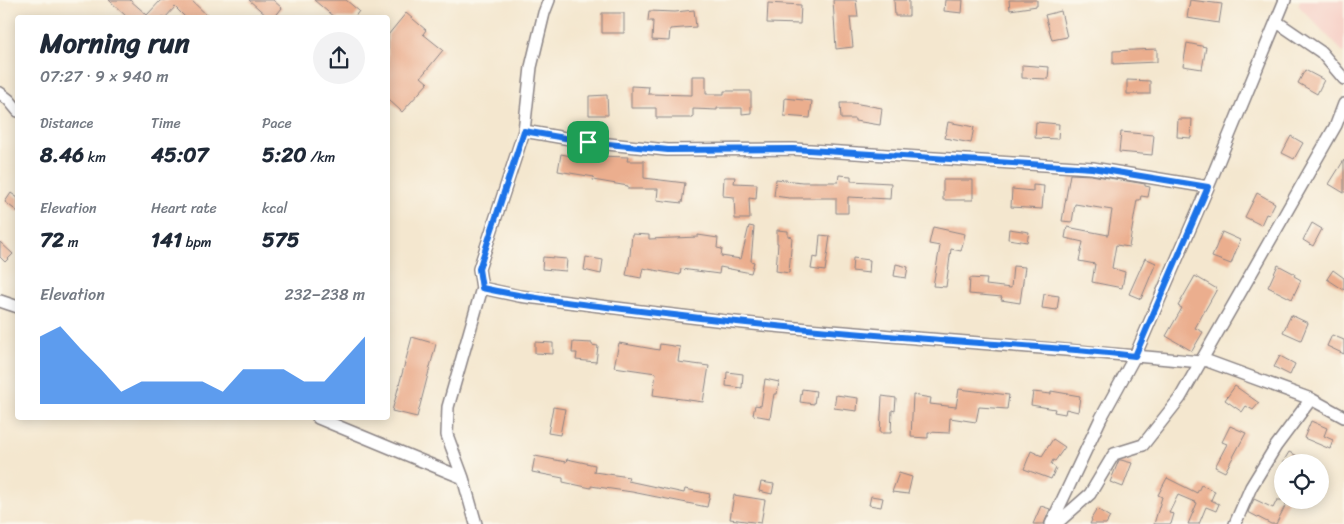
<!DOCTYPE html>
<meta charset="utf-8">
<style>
:root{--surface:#fff;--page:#f2f2f3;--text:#1f2937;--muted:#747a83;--accent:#1a73e8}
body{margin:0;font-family:Sriracha,sans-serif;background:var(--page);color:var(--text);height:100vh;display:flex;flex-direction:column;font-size:19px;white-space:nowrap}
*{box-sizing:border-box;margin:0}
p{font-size:16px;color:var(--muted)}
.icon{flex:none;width:28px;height:28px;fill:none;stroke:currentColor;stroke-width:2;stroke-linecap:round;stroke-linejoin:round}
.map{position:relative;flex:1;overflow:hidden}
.panel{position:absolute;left:15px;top:15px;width:375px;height:405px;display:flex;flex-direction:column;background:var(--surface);border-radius:5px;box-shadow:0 2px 12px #0003}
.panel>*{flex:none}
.buttons{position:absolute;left:1274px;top:454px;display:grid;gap:10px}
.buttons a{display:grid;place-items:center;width:55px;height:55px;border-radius:50%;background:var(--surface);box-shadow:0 2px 12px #0003;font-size:25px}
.pin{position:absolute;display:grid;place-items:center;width:42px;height:42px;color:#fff;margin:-21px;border-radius:10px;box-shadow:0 2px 8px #0006}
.round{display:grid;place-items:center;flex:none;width:52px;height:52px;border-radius:26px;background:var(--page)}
.headline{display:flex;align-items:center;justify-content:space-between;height:85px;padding:0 25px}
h1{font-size:28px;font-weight:800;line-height:38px}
.metrics{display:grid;grid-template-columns:repeat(3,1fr);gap:8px;height:85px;padding:5px 25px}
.metrics div{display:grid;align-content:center}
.metrics b{font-size:21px;font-weight:800}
.metrics small{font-size:14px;font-weight:400}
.metrics p{font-size:14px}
.chart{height:140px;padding:10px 25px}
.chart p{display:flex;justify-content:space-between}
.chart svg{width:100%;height:90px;margin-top:5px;fill:var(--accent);opacity:.7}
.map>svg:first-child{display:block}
</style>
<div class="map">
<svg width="1344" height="524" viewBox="0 0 1344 524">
<rect width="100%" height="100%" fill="#fbf7ec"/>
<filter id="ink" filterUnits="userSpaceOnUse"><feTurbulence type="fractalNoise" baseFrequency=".02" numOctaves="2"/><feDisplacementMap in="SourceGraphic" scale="10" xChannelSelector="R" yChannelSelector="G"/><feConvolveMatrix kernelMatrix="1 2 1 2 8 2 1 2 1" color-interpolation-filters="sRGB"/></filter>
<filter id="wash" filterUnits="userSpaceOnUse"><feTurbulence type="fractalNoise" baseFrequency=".0096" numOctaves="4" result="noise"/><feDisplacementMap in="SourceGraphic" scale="20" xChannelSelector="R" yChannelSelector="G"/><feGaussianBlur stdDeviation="1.12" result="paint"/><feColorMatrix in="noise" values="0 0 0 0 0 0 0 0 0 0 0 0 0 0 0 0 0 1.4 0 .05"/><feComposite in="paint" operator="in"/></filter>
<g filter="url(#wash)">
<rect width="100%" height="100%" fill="#f4e7cf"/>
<path fill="#f7d1c8" d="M1300,0H1344V53L1298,5Z"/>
<g id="blocks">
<path fill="#ebae8e" d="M109,0H130L147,15L161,0H191L210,18H186L175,7L165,18H128Z
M249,0H273L282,8L274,18H269Z
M314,0H346L359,11L354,18H335Z
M833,0H856L858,17H850L853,47L836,49Z
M894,0H909V16H895Z
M945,0H963L962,13L944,11Z
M1009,0H1037V6L1010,10Z
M1190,0L1222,4L1219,23L1187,18Z
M768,3L801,5L800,24L767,23Z
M694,10L696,27L670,29L669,41L652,40L653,21H648L649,11L675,12Z
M1061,11L1067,37L1052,40L1045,15Z
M406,13L426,30L423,34L443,50L421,77L428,83L402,112L388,99V35Z
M602,13H624V33H602Z
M1187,43L1206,47L1202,69L1183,66Z
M1157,49V62L1113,64V51Z
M1022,65L1049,67L1048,79L1022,78Z
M1305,70L1324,80L1317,94L1298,83Z
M692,76H706V94H724V91H751V113L742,114V108H717V110L693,109V118H656V108H631V86L649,87L648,94L692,95Z
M1127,80L1150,81V94H1127Z
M607,95L608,115H589V96Z
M785,98L812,101L810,118L784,116Z
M840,103H853L882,108L880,125L855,121V119H841Z
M1178,119H1192L1191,138L1177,137Z
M948,122L974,127L971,143L945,138Z
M1036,122L1059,124L1058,139L1035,138Z
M1121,132L1154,135L1152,155L1119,152Z
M1291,136L1303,143L1294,159L1282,153Z
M561,154L597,161L598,156L628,157L627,161H644V178L685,183L682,203L657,200L658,189H628V186L593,180L594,177L558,171Z
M1344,160V193L1329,184Z
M1070,174L1091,175L1145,184V186L1150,187L1148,197L1141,196L1140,200H1137L1129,247L1116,245L1112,268L1125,272L1122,288L1092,282L1095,264L1079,261L1083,242L1065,238L1067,227L1108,235L1112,210L1075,204L1072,222L1062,221Z
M839,175L851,176V181L891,183L890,199L848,197V213H836V198H789L774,196L776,179L802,182H838Z
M724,177H735L734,183L757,184L756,199L749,198L750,219H735L734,197L723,196Z
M943,180H973V200H943Z
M1033,185L1044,186L1042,209L1011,207L1012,189L1033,191Z
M11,193L18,198V212L5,202Z
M1257,193L1275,203L1269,215L1266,214L1261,225L1245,217Z
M1312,223L1322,229L1313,246L1303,240Z
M749,226L754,227L751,261L754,262L751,273L720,267L719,274L681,269L680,275L643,268L641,278L626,275L630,255L632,234L649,235V239L698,237V235L718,238L717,248L722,249L721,256L741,259Z
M933,227L965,234L961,251L951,249L946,287L933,286L940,246L929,244Z
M1009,229L1029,232L1027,242L1008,239Z
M777,230L788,231V236L792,237L789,273L776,271L778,243H777Z
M1222,232L1240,240L1231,264L1212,257Z
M820,235L830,236L825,271L811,269L813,257L818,258Z
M0,242L13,254L5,262L0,257Z
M543,257L567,259L566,271L542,269Z
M586,257L603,260L601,274L584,270Z
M853,258L870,260L869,273L852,271Z
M1145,258L1156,263L1141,299L1129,294Z
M896,264L908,267L906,278L894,276Z
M1278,265L1295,274L1294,276L1301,280L1292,299L1268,287Z
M1013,266L1025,267L1020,303L1001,300L1002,297L969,294L970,278L987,279L986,285L1011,288Z
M1333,270L1344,278V290L1327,279Z
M1195,276L1217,289L1195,328L1203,332L1192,351L1166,336L1182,308L1178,306Z
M1044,294L1059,296L1057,310L1042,308Z
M1291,315L1308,323L1301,340L1283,332Z
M1332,335L1344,340V354L1327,346Z
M412,337L436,344L417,417L392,411Z
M535,342L553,343V354L535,353Z
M573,342L592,343V345L598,346L596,362L576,360L577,353H572Z
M619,343L659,350L660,344L680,347L678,362L709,366L703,402L653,395L656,373L614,367Z
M1280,356L1295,364L1290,375L1274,367Z
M727,372L743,374L742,388L726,386Z
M765,379L779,382L777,394H774L770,418L753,415L755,405L761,406Z
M1235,386L1259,403L1253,410L1246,406L1242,412L1225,400Z
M802,389L816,391L814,404L800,402Z
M959,389L1009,395L1007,409L979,407L976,422L950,418L949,433L928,432V438L911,437L913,395L931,398L930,404L956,407Z
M1051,391L1080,396L1078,412L1066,409L1065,414L1054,412L1055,409L1031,405L1033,392L1051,394Z
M836,395L858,398L857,411L834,408Z
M882,396L896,398L895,411L892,410L891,433H880Z
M553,407L565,409L560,435L548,433Z
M1311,421L1327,428L1324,436L1333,440L1330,449L1304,438Z
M1230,426L1246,433L1225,472L1215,467L1227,444L1222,442Z
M1053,439L1065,447L1055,461L1053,460L1051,464L1056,468L1051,479L1024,469L1031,451L1042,456Z
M1289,452L1310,462H1283Z
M535,456L566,462L567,459L595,465L594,472L629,477L628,481L684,493L685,489L710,494L707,507L632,492L591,486V488L563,482V478L532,472Z
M1119,460H1121L1132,463L1123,487L1110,482Z
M899,473L912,477L908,494L892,492Z
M1167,478L1197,493L1201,485L1215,491L1211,500L1219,504L1216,511L1206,507L1199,524H1188L1197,503L1178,495L1169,513L1174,514L1171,524H1154L1162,497L1158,495Z
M761,482L774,484L772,494L759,491Z
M734,495L765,500L761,523L730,519Z
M871,496L883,498L881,507L869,505Z
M1254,499L1273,508L1277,500H1288L1276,524H1271L1248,512Z
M1041,506L1050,509L1044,524H1033Z
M1097,509L1110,517L1106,524H1090L1092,520L1091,519Z"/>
</g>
</g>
<g filter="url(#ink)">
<use href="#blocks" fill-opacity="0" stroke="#8b8485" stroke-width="1"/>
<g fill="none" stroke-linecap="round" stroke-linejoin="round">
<g stroke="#8b8485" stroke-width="14">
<path id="minor" d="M1277,22L1321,52L1344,79
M0,93L9,100L18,111
M524,131L588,142L667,150L793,149L1092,168L1208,187
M482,288L519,296C604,306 689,318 774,326C916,339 1058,348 1200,362L1202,359L1311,399L1344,417
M0,301L18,307
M318,418L463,478
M476,524L463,478L447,435L448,407L482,288L479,269L524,131L531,67L544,13L549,0
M1051,524L1101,418L1135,356L1208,187L1285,0
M1056,524L1090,494L1114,454L1143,445L1180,398L1336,125L1344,104
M1235,524L1251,487L1276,446L1311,399"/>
</g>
<use href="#minor" stroke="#fff" stroke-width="11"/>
</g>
</g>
<g fill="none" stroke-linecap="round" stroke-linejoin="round" filter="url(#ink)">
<g stroke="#fff" stroke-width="10">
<path id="route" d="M524,131L588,142L668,150L793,149L1092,168L1208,187L1135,356C1066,347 997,345 928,339C829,332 730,322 632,310C582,304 532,299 482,288L479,269Z"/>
</g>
<use href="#route" stroke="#1a73e8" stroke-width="6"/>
</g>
</svg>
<div class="buttons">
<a><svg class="icon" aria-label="locate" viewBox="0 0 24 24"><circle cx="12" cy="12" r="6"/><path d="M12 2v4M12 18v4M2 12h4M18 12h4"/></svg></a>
</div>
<div class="pin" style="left:588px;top:142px;background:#1e9e55"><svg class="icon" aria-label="arrive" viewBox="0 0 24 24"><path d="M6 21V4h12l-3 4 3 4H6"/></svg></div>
<section class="panel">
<div class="headline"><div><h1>Morning run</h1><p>07:27 · 9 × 940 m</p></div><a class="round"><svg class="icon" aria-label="share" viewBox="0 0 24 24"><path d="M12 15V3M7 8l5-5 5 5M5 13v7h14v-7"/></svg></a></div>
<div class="metrics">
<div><p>Distance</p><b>8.46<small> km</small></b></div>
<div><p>Time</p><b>45:07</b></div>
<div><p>Pace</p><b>5:20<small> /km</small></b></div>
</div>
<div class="metrics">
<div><p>Elevation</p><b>72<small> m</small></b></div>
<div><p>Heart rate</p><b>141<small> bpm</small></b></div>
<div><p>kcal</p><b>575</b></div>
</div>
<div class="chart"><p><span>Elevation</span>232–238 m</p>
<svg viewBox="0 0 160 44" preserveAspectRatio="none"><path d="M0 44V11L10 6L20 17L30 27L40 38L50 33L60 33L70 33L80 33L90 38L100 27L110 27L120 27L130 33L140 33L150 22L160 11V44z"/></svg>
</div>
</section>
</div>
